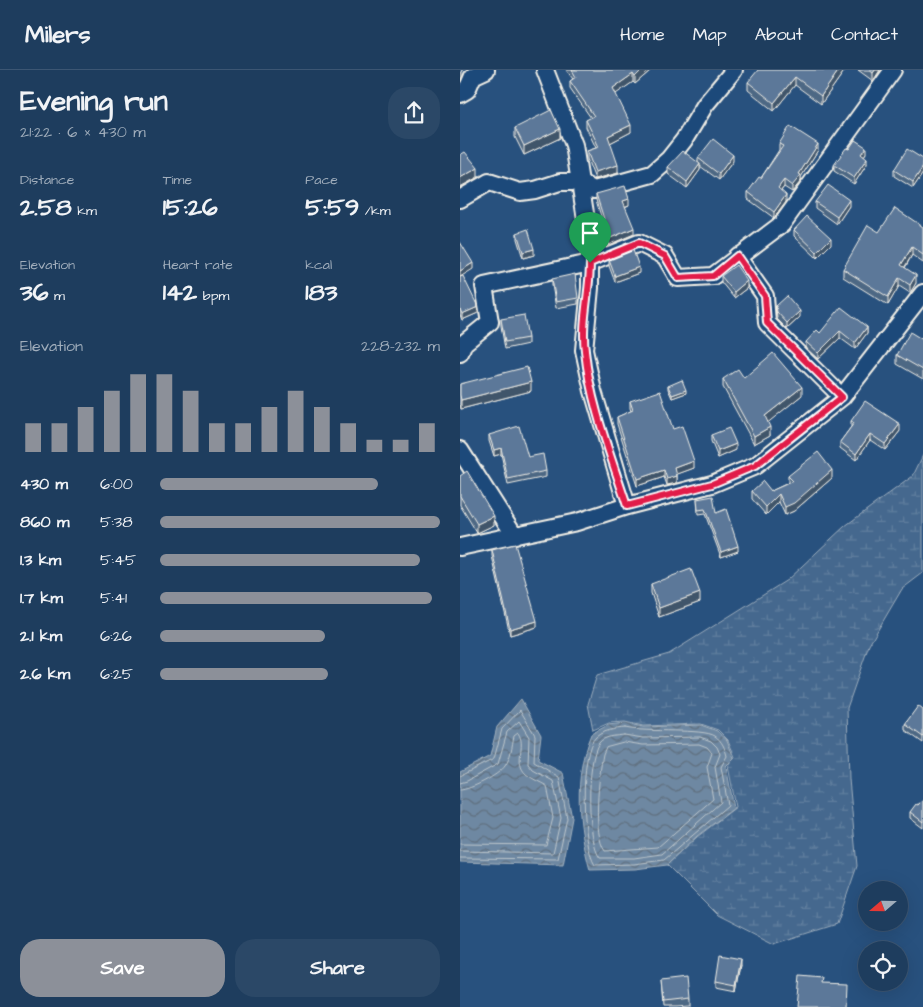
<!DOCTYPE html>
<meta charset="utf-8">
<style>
:root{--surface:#1e3d5e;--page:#2b4867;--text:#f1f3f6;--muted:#a1aebc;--line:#3c5673;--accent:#8c9099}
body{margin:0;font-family:"Architects Daughter",sans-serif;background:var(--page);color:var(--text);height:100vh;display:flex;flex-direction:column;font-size:19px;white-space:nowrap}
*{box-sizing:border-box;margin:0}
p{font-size:16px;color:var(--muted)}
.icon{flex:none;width:28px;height:28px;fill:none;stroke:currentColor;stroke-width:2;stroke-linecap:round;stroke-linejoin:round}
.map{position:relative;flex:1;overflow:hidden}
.details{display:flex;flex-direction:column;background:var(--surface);width:460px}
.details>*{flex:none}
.needle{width:32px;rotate:250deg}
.fabs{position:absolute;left:398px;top:811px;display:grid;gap:10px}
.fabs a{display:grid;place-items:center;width:50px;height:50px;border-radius:50%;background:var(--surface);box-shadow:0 5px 20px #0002,0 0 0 1px var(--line);font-size:25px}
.pin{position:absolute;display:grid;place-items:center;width:42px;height:42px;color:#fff;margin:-51px -21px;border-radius:50% 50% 50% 0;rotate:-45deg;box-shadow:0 0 5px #0007}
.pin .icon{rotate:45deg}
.round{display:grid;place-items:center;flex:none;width:52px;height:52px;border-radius:20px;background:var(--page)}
.summary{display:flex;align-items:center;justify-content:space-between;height:85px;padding:0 20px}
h1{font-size:28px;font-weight:800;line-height:38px}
.stats{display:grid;grid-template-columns:repeat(3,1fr);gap:8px;height:85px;padding:5px 20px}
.stats div{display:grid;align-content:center}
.stats b{font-size:25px;font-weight:800}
.stats small{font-size:14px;font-weight:400}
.stats p{font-size:14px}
.chart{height:140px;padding:10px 20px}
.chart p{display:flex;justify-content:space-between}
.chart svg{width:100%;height:90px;margin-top:5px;stroke:var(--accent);stroke-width:6}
.cta{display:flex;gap:10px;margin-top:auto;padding:10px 20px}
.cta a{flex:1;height:58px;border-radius:20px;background:var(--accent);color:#fff;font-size:20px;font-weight:800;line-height:58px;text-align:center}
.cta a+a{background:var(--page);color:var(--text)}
ul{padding:0 20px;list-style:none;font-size:16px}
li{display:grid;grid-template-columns:80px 60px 1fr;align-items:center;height:38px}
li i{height:12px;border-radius:6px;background:var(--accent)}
header{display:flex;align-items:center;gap:30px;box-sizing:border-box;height:70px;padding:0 25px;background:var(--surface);border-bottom:1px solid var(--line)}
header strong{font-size:24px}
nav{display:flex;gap:28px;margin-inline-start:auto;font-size:18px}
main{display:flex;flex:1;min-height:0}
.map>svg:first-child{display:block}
</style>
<header>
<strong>Milers</strong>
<nav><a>Home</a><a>Map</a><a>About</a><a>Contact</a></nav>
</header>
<main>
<section class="details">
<div class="summary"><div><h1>Evening run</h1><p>21:22 · 6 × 430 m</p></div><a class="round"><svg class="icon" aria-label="share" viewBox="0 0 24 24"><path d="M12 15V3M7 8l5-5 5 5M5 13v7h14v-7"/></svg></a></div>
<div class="stats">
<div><p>Distance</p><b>2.58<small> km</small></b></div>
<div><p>Time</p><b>15:26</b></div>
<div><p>Pace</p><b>5:59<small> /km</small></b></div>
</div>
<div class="stats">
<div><p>Elevation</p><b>36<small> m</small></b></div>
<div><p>Heart rate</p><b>142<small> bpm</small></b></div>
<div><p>kcal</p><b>183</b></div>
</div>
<div class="chart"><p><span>Elevation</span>228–232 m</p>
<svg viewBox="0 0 160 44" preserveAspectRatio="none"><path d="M5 44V30M15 44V30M25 44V22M35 44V14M45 44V6M55 44V6M65 44V14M75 44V30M85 44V30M95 44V22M105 44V14M115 44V22M125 44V30M135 44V38M145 44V38M155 44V30"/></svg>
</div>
<ul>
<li><b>430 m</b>6:00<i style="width:78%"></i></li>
<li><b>860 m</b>5:38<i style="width:100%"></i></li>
<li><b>1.3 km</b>5:45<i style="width:93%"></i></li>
<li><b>1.7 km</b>5:41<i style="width:97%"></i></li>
<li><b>2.1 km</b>6:26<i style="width:59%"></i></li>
<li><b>2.6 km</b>6:25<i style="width:60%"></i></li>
</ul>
<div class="cta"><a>Save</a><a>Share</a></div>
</section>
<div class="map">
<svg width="463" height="937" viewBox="0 0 463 937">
<defs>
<pattern id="wetland-marsh" width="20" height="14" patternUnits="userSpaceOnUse" patternTransform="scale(1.25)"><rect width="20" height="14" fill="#45688e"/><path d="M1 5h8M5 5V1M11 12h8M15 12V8" fill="none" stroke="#607e9e"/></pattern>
<pattern id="water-waves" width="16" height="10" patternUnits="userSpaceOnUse" patternTransform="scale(1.25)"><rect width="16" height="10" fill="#6e88a2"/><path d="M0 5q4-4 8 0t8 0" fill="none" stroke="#5f6e7d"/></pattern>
</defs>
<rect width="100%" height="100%" fill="#28517e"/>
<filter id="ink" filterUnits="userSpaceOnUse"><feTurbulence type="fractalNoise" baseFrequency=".02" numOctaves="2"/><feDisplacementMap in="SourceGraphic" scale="10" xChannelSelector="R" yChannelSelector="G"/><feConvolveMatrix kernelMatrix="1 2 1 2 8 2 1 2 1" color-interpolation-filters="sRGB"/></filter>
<g filter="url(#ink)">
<path fill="url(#wetland-marsh)" stroke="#9cacbb" d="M463,385V503L442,519L409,575L387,638L389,709L397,796L377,854L314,874L257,845L207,795L237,767L276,737L268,696L275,687L268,670L258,660L241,654L183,656L165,652L149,653L133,660L128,634L137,605L209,584L327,510L385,456L453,406Z"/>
<path fill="url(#water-waves)" stroke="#a4b2be" d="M61,629L81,665L78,690L103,703L112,748L103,795L0,792V702L30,686L37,657Z
M165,653L183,657L241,655L257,661L267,670L274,688L266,696L274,738L237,766L207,795L175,799L130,800C118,756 113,707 131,664L148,655Z"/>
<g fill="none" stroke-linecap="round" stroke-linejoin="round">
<path stroke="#bec7cc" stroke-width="1" d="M165,658C186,663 243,658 255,666C262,671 265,678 267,686L261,697L268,735L204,790L174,794L135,795C122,777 119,681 136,667C144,660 155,659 165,658Z
M164,665L183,668L240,667L251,671L257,677L260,684L255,697L261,732L202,784L174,788H140C127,772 126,691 139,673C144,666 156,666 164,665Z
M164,672L183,675L239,674L247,677L252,683L247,697L253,729L198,777L145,781C132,764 139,705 143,684L146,677Z
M0,706L34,689L42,659L60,640L75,665L74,692L99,707L107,748L98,789L0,788
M0,713L7,711L38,694L47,662L59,651L69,667L68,694L73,700L93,711L101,748L93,783L0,781
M0,720C10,720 39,705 45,696C51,688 52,675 54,666L58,663C67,675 53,692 66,704C72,709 80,712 87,716L93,748L86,775L0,774"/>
<g stroke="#f4f1e8" stroke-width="20">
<path id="minor" d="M85,0L114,75L130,174V218L124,280L133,321L167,436
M0,24L7,20L13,6L26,0
M0,129L29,112L60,122L75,120L100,112H119L134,120L192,104L209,89L224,70L245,35L274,0
M277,186L305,226L307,253L382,327
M0,283L4,273L30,252L24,216L130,193L179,173L205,186L218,208L253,206L322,154L433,0
M0,380L55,466
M0,477L117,452L167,436L252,414L295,396L382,327L463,223"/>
</g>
<use href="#minor" stroke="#1f4a7a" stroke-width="16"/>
</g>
<path fill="#4e6784" stroke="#f4f1e8" d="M106,0H191L175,14L173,12L155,24L171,62L150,73L158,103L135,109L127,89V81L136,78L126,57V50L131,48L110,18V11L113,9Z
M385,0L361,34L335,15L314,41L288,20V12Z
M398,0H420L413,11Z
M55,58L100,68L64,85L55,67Z
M319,74L358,80L341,107V111L332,122L324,117L321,121L326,132L314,148L288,129V122L301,108L319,80Z
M389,79L406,83L404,86L407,94L394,114L374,101V95Z
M238,88L273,91L259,110L240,96V100L227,118L208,104V97L238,93Z
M463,89V103L453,118L434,106V100Z
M136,124L169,135L165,137L174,164L148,175L142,160V153H143L136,130Z
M355,132L389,136L377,154L355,138Z
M463,157V193L452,185L445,198L456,213L450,223L439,216L428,235L383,207V199L419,162Z
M334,160L371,174L357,188L334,166Z
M57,163L74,185L63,188L57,169Z
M149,190L179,203L155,212L149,196Z
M261,206L287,218L274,228L261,212Z
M0,207L18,243L2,250L0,245Z
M92,209L118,228V234L96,238L92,215Z
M316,236L340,247L327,259L317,249Z
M41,249L68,268V274L45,279L41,256Z
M407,257V263L395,279L380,268L358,289L346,278V272L360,263Z
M463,270V309L437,294V285Z
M284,308L342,325L308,352L310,365L294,374L263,317V309Z
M0,314L71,321L1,339L0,334Z
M208,316L226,323L212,328L208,319Z
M170,331L213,359L234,398L217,404V413L207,415L204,407L177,416L157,354V347L171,341L170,338Z
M391,351L440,361L425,380L410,370L396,390L380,378V372L391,357Z
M29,365L68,387L86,401V407L48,415L41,384L34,386L29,371Z
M251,365L276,380L258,388L251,371Z
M0,406L34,455L17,463L0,435Z
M328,406L372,408L334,441L325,445L319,432L306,445L292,429V421H311L328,413Z
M237,429L256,443L278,481L261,487L245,444L238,445Z
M32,480L77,557L50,565L32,486Z
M191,514L240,532L199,547L191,523Z
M463,640V673L445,660V654Z
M463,730V758L450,748V742Z
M281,895L276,921L256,917V911Z
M201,911L228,929V936L215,937H203Z"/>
<path fill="#40546b" stroke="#f4f1e8" d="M2,0V7L0,11V4Z
M182,0H191L175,14V7Z
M379,0H385L361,34V26Z
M415,0H420L413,11V3Z
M173,4V12L153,26V18Z
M335,7V15L314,41V33Z
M171,55V62L148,74V66Z
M100,59V68L64,85V76Z
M358,74V80L341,107V111L332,122V116L339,104Z
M406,77V83L401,90V84Z
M273,85V91L259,110V104Z
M407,89V94L394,114V108Z
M240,94V100L227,118V112Z
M158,95V103L135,109V102Z
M463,97V103L453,118V112Z
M18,98V107L0,117V108Z
M324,110V117L318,124V118Z
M326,125V132L314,148V142Z
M169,129V135L163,137V131Z
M389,130V136L377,154V147Z
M174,158V164L148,175V169Z
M371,168V174L357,188V182Z
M452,177V185L441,203V195Z
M74,179V185L63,188V182Z
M13,193V199L0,207V201Z
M179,197V203L155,212V206Z
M456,205V213L450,223V215Z
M439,208V216L428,235V227Z
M287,211V218L274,228V222Z
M18,237V243L2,250V244Z
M340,241V247L327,259V253Z
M407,257V263L395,279V273Z
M380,261V268L358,289V283Z
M71,312V321L1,339V330Z
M342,317V325L305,355V346Z
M226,320V323L212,328V325Z
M440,354V361L425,380V374Z
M310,357V365L294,374V366Z
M410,364V370L396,390V384Z
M276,374V380L258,388V381Z
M41,378V384L34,386V380Z
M234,391V398L215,405V398Z
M204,400V407L177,416V409Z
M372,400V408L334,441L325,445V437Z
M217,406V413L207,415V409Z
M319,424V432L306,445V437Z
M34,446V455L17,463V454Z
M278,476V481L261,487V482Z
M240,523V532L199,547V538Z
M77,551V557L50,565V559Z
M281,889V895L276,921V915Z"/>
<path fill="#5b7899" stroke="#f4f1e8" d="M112,0H182L175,7L173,4L153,18L171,55L148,66L158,95L135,102L127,81L139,77L126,50L134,46L110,11L116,7Z
M298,0H379L361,26L335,7L314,33L288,12Z
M409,0H415L413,3Z
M91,40L100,59L64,76L55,58Z
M330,56L358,74L339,104L341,105L332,116L324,110L318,118L326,125L314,142L288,122L299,107L301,108L323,76L319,74Z
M253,69L273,85L259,104L238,88Z
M395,70L406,77L401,84L407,89L394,108L374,95L386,78L389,79Z
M447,79L463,89V97L453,112L434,100Z
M223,81L240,94L227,112L208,97Z
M5,82L18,98L0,108V85Z
M368,115L389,130L377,147L355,132Z
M165,116L169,129L163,131L174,158L148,169L142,153L145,152L136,124Z
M435,138L463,157V185L452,177L441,195L456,205L450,215L439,208L428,227L383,199L408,155L419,162Z
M347,146L371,168L357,182L334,160Z
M68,159L74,179L63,182L57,163Z
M0,172L13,193L0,201Z
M173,180L179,197L155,206L149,190Z
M276,195L287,211L274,222L261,206Z
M115,204L118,228L96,232L92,209Z
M3,206L18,237L2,244L0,239V207Z
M327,226L340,241L327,253L317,242L316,236Z
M381,237L407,257L395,273L380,261L358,283L346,272L357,260L360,263Z
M64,245L68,268L45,272L41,249Z
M450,262L463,270V300L437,285Z
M313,283L342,317L305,346L310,357L294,366L263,309L278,299L284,308Z
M67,297L71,312L1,330L0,325V314Z
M222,310L226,320L212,325L208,316Z
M200,321L213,359L222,356L234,391L215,398L217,406L207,409L204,400L177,409L157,347L173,340L170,331Z
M405,331L440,354L425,374L410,364L396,384L380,372L394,353L391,351Z
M59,356L68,387L83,384L86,401L48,409L41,378L34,380L29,365Z
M269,358L276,374L258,381L251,365Z
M358,382L372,400L334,433L325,437L319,424L306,437L292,421L303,411L311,421L333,411L328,406Z
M7,401L34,446L17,454L0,426V406Z
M253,426L256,443L266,439L278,476L261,482L245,439L238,440L237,429Z
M55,474L77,551L50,559L32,480Z
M231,499L240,523L199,538L191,514Z
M458,636L463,640V667L445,654Z
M463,730V752L450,742L456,734L458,735Z
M260,885L281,889L276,915L256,911Z
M340,906L362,908L361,913L387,914L386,937H337Z
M226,908L228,929L203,932L201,911Z"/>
</g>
<g fill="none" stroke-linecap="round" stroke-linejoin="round" filter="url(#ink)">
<g stroke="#fff" stroke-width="10">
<path id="route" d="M179,173L205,186L218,208L253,206L277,186L305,226L307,253L382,327L295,396L252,414L167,436C151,386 130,333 125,281C121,252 130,222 130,193Z"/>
</g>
<use href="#route" stroke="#e11d48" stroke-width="6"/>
</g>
</svg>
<div class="fabs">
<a><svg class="needle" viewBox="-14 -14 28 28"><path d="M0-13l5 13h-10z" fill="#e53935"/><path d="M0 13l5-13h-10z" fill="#a1aebc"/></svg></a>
<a><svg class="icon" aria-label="locate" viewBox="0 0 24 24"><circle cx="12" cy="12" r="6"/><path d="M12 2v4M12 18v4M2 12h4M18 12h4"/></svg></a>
</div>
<div class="pin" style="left:130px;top:193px;background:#1e9e55"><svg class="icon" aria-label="arrive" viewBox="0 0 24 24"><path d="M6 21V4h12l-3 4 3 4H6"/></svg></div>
</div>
</main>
